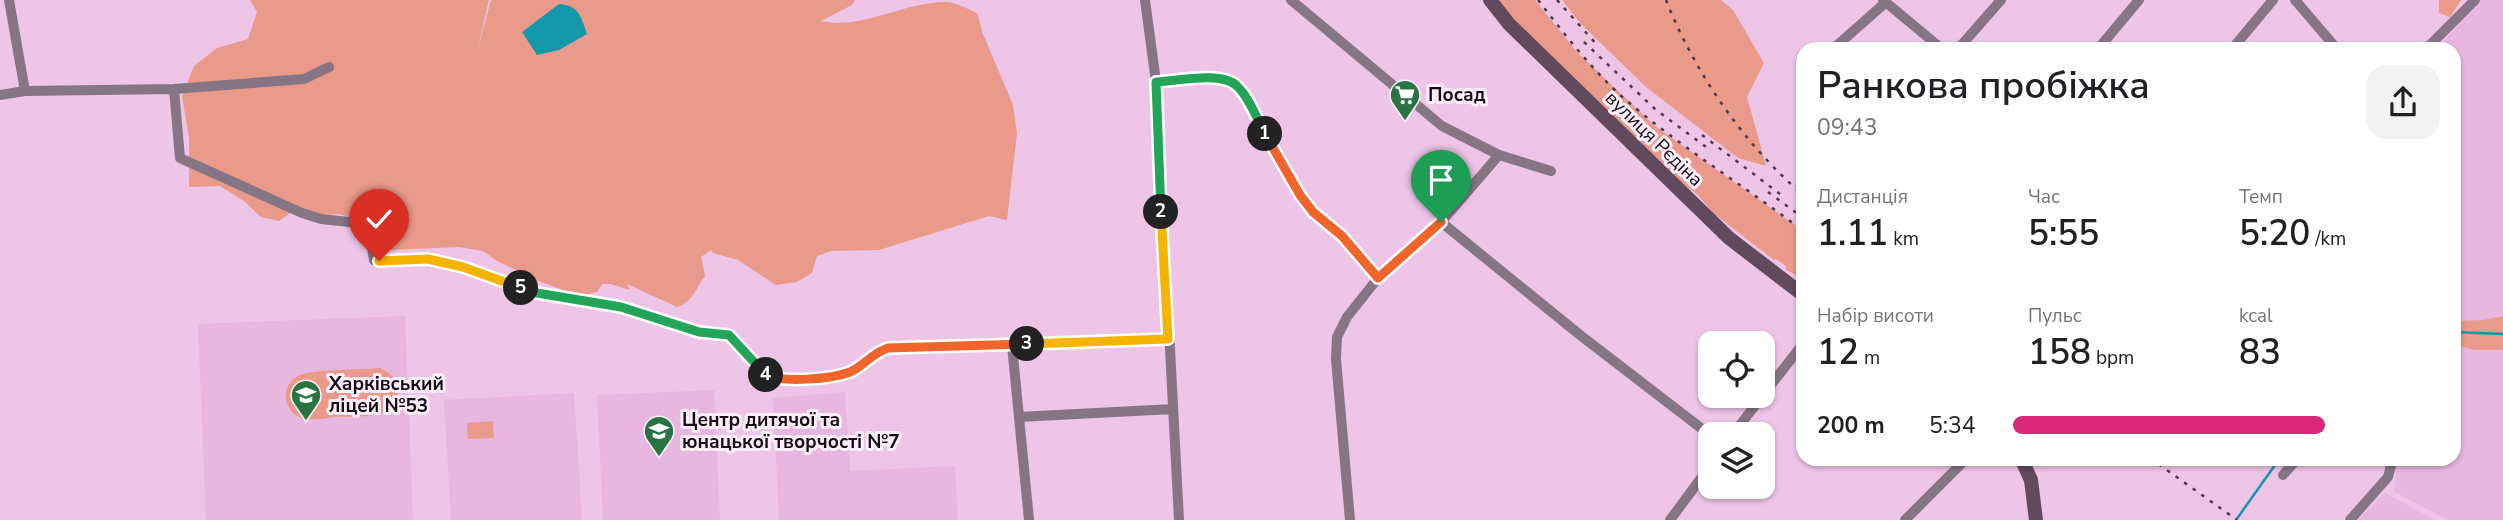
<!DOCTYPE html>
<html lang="uk">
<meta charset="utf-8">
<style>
:root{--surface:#fff;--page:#f2f2f2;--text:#202124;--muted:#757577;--accent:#db2777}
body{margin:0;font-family:"Nunito Sans",sans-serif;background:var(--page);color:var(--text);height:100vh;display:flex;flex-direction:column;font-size:26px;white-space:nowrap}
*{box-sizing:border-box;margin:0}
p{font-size:23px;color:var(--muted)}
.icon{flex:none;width:38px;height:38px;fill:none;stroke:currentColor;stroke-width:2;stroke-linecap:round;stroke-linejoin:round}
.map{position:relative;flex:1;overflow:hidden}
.panel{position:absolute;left:1796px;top:42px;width:665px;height:424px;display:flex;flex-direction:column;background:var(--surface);border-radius:21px;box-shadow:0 2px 5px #0004}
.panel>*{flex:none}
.buttons{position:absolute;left:1698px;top:331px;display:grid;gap:14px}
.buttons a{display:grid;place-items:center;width:77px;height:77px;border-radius:14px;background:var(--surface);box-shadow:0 2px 5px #0004;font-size:35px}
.pin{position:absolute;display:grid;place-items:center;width:60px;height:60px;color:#fff;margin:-72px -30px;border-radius:50% 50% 50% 0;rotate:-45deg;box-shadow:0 0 7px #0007}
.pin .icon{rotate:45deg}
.km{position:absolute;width:35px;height:35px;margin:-18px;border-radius:50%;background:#222;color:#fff;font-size:19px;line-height:35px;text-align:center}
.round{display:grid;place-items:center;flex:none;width:74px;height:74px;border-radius:21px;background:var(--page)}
.overview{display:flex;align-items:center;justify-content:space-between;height:119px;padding:0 21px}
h1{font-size:38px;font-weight:600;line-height:52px}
.figures{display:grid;grid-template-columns:repeat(3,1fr);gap:10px;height:119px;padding:7px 21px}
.figures div{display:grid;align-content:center}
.figures b{font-size:35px;font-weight:600}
.figures small{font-size:19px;font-weight:400}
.figures p{font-size:19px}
ul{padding:0 21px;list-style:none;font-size:23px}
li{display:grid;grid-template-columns:112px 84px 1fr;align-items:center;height:52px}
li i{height:18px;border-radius:9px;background:var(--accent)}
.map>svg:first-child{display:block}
</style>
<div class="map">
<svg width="2503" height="520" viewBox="0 0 2503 520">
<rect width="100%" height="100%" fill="#eec4e7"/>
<path fill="#e7b7e0" d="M2479,0H2503V520H2448L2394,492L2396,478L2394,459L2454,458V49H2437Z
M405,316L413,520H206L198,324Z
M714,390L720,520H603L597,395Z
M845,392L850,471L955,466L958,520H779L773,398Z
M574,393L582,520H451L444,400Z
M2385,493L2435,520H2358Z"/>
<path fill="#e99a8a" d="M250,0H489L477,52L491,0H855L852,5L821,21C863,30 903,2 946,2C956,2 967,9 977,13L983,34L1013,105L1017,133L1007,220L989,216L879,250L831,251L817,256L812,273L797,282L776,285L738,260L713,253L711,250L701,257L705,276C695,289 694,301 677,307L627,284L630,290L611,284H602L597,292L579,296L541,282L497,261L483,251L459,247L388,250L374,223L338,214L323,215L299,207L279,221L261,217L244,201L220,186L189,187V138L182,96L194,66L217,48L248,39L257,12Z
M1496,0H1535L1577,52L1655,126L1802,230V279L1785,269L1787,267L1776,259L1774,260L1713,213L1697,194L1677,180L1542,50Z
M1562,0H1721L1733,10L1764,63L1747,97L1766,166L1738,158L1646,87L1581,24Z
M2439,0H2461L2450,17L2439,13Z
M2503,316V350H2475L2454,345V321L2484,320Z
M380,368C389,372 395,377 397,387C404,421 358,416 336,417C325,418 310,422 299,417C282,409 281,382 300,375C316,369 361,370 380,368Z
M493,421L494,438L468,439L467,423Z"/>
<path fill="#1397ab" d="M559,4C579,5 581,17 587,34L559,50L537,55L522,32Z"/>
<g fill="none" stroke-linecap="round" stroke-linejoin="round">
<path stroke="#1397ab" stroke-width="2.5" d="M2454,332L2503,334
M2236,520L2280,458"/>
<path stroke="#867584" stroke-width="10" d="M9,0L25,91
M1145,0L1156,82L1179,520
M1291,0L1442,126L1499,155L1551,171
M1883,0L1942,49
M2295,0L2337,49
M1833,49L1885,3
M1958,49L2001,0
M2098,49L2139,0
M2232,49L2273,0
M2426,49L2475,0
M1156,82C1182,80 1216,71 1239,87L1300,196L1313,212L1342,236L1378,278
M174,89L180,158L302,213L321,219L368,224L374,260L428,259L463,266L537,293L621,307L699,332L729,335L735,339C743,350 752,366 763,374C777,384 834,378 850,371C864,365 873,353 888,348L1168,339
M0,95L25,91L174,89L304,79L329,67
M1441,222L1580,335L1710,435
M1012,345L1029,520
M1019,417L1173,409
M1733,434L1802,345
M2283,475L2298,458
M1350,520L1336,359L1337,337L1347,317L1378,278L1441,222L1499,155
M1670,520L1710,466
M1905,520L1967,458
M2350,520L2388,477L2393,458"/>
<path stroke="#61495e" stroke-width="14" d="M1490,0L1509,24L1729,238L1802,294
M2021,458L2031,480L2036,520"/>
<path stroke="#4e394a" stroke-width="2.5" stroke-dasharray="3.5 7" stroke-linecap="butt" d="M1538,0C1563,32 1588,65 1618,93C1675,144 1742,184 1802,230
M1557,0L1598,46
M1666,0C1695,73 1743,143 1802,194
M1584,42L1655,109L1706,147
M1702,135L1780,194
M1768,192L1802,217
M2150,458L2237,520"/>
</g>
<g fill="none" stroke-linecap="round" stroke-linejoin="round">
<g stroke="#fff" stroke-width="14">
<path id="split-1" d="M1265,134L1300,195L1313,212L1342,236L1378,278L1441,222"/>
</g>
<g stroke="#fff" stroke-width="14">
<path id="split-2" d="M1161,212L1156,82C1176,81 1222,71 1237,86C1249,97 1257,119 1265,134"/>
</g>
<g stroke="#fff" stroke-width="14">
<path id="split-3" d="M1027,344L1168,339L1161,212"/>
</g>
<g stroke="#fff" stroke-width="14">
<path id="split-4" d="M766,375C783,383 832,379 850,372C864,366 872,353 888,348L1027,344"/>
</g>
<g stroke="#fff" stroke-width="14">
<path id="split-5" d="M521,288L537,293L621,307L699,332L729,335L766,375"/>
</g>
<g stroke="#fff" stroke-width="14">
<path id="split-6" d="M379,261L428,259L463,267L521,288"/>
</g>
<use href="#split-1" stroke="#f0652b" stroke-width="9"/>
<use href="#split-2" stroke="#22a559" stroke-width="9"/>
<use href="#split-3" stroke="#f5b400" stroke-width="9"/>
<use href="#split-4" stroke="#f0652b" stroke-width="9"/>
<use href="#split-5" stroke="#22a559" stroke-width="9"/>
<use href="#split-6" stroke="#f5b400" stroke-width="9"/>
</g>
<defs>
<g id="supermarket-pin" transform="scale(1.575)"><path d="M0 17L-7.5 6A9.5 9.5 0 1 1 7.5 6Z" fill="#297442" stroke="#fdeffa"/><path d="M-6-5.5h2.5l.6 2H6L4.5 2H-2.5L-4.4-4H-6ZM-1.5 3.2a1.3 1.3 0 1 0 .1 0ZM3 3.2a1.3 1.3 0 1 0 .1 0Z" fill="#fff"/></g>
<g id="school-pin" transform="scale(1.575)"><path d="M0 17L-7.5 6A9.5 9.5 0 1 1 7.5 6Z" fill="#297442" stroke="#fdeffa"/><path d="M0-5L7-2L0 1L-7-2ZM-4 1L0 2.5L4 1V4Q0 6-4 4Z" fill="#fff"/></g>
</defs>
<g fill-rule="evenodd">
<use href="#supermarket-pin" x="1405" y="95"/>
<use href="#school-pin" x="306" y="395"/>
<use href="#school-pin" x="659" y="431"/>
</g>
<g text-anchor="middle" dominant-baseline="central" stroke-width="6" stroke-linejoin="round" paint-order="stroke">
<g font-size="19" font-weight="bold" fill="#180a16" stroke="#fdeffa" text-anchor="start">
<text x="1428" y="95">Посад</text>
<text x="329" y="384">Харківський<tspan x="329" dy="22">ліцей №53</tspan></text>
<text x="682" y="420">Центр дитячої та<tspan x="682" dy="22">юнацької творчості №7</tspan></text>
</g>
<g font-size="19" fill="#180a16" stroke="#fdeffa">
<text transform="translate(1654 139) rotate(44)">вулиця Рєдіна</text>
</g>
</g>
</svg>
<div class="buttons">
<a><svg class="icon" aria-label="locate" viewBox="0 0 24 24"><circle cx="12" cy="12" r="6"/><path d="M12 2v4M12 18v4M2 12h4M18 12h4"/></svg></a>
<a><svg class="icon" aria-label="layers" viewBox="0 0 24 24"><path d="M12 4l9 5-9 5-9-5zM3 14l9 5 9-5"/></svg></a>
</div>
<div class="pin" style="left:1441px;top:222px;background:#1e9e55"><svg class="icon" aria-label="arrive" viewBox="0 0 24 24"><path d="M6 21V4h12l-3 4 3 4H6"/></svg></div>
<div class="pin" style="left:379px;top:261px;background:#d93025"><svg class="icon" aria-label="check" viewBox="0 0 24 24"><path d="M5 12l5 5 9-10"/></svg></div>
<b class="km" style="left:1265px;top:134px">1</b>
<b class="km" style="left:1161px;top:212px">2</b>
<b class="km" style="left:1027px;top:344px">3</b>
<b class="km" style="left:766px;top:375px">4</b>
<b class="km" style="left:521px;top:288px">5</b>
<section class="panel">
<div class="overview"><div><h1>Ранкова пробіжка</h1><p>09:43</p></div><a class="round"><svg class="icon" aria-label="share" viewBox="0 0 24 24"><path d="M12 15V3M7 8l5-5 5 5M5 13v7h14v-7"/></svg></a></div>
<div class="figures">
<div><p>Дистанція</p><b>1.11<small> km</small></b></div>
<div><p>Час</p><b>5:55</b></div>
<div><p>Темп</p><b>5:20<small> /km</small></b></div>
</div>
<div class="figures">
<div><p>Набір висоти</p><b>12<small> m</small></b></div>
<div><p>Пульс</p><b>158<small> bpm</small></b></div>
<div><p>kcal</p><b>83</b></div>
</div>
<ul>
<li><b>200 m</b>5:34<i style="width:73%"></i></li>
</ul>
</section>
</div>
